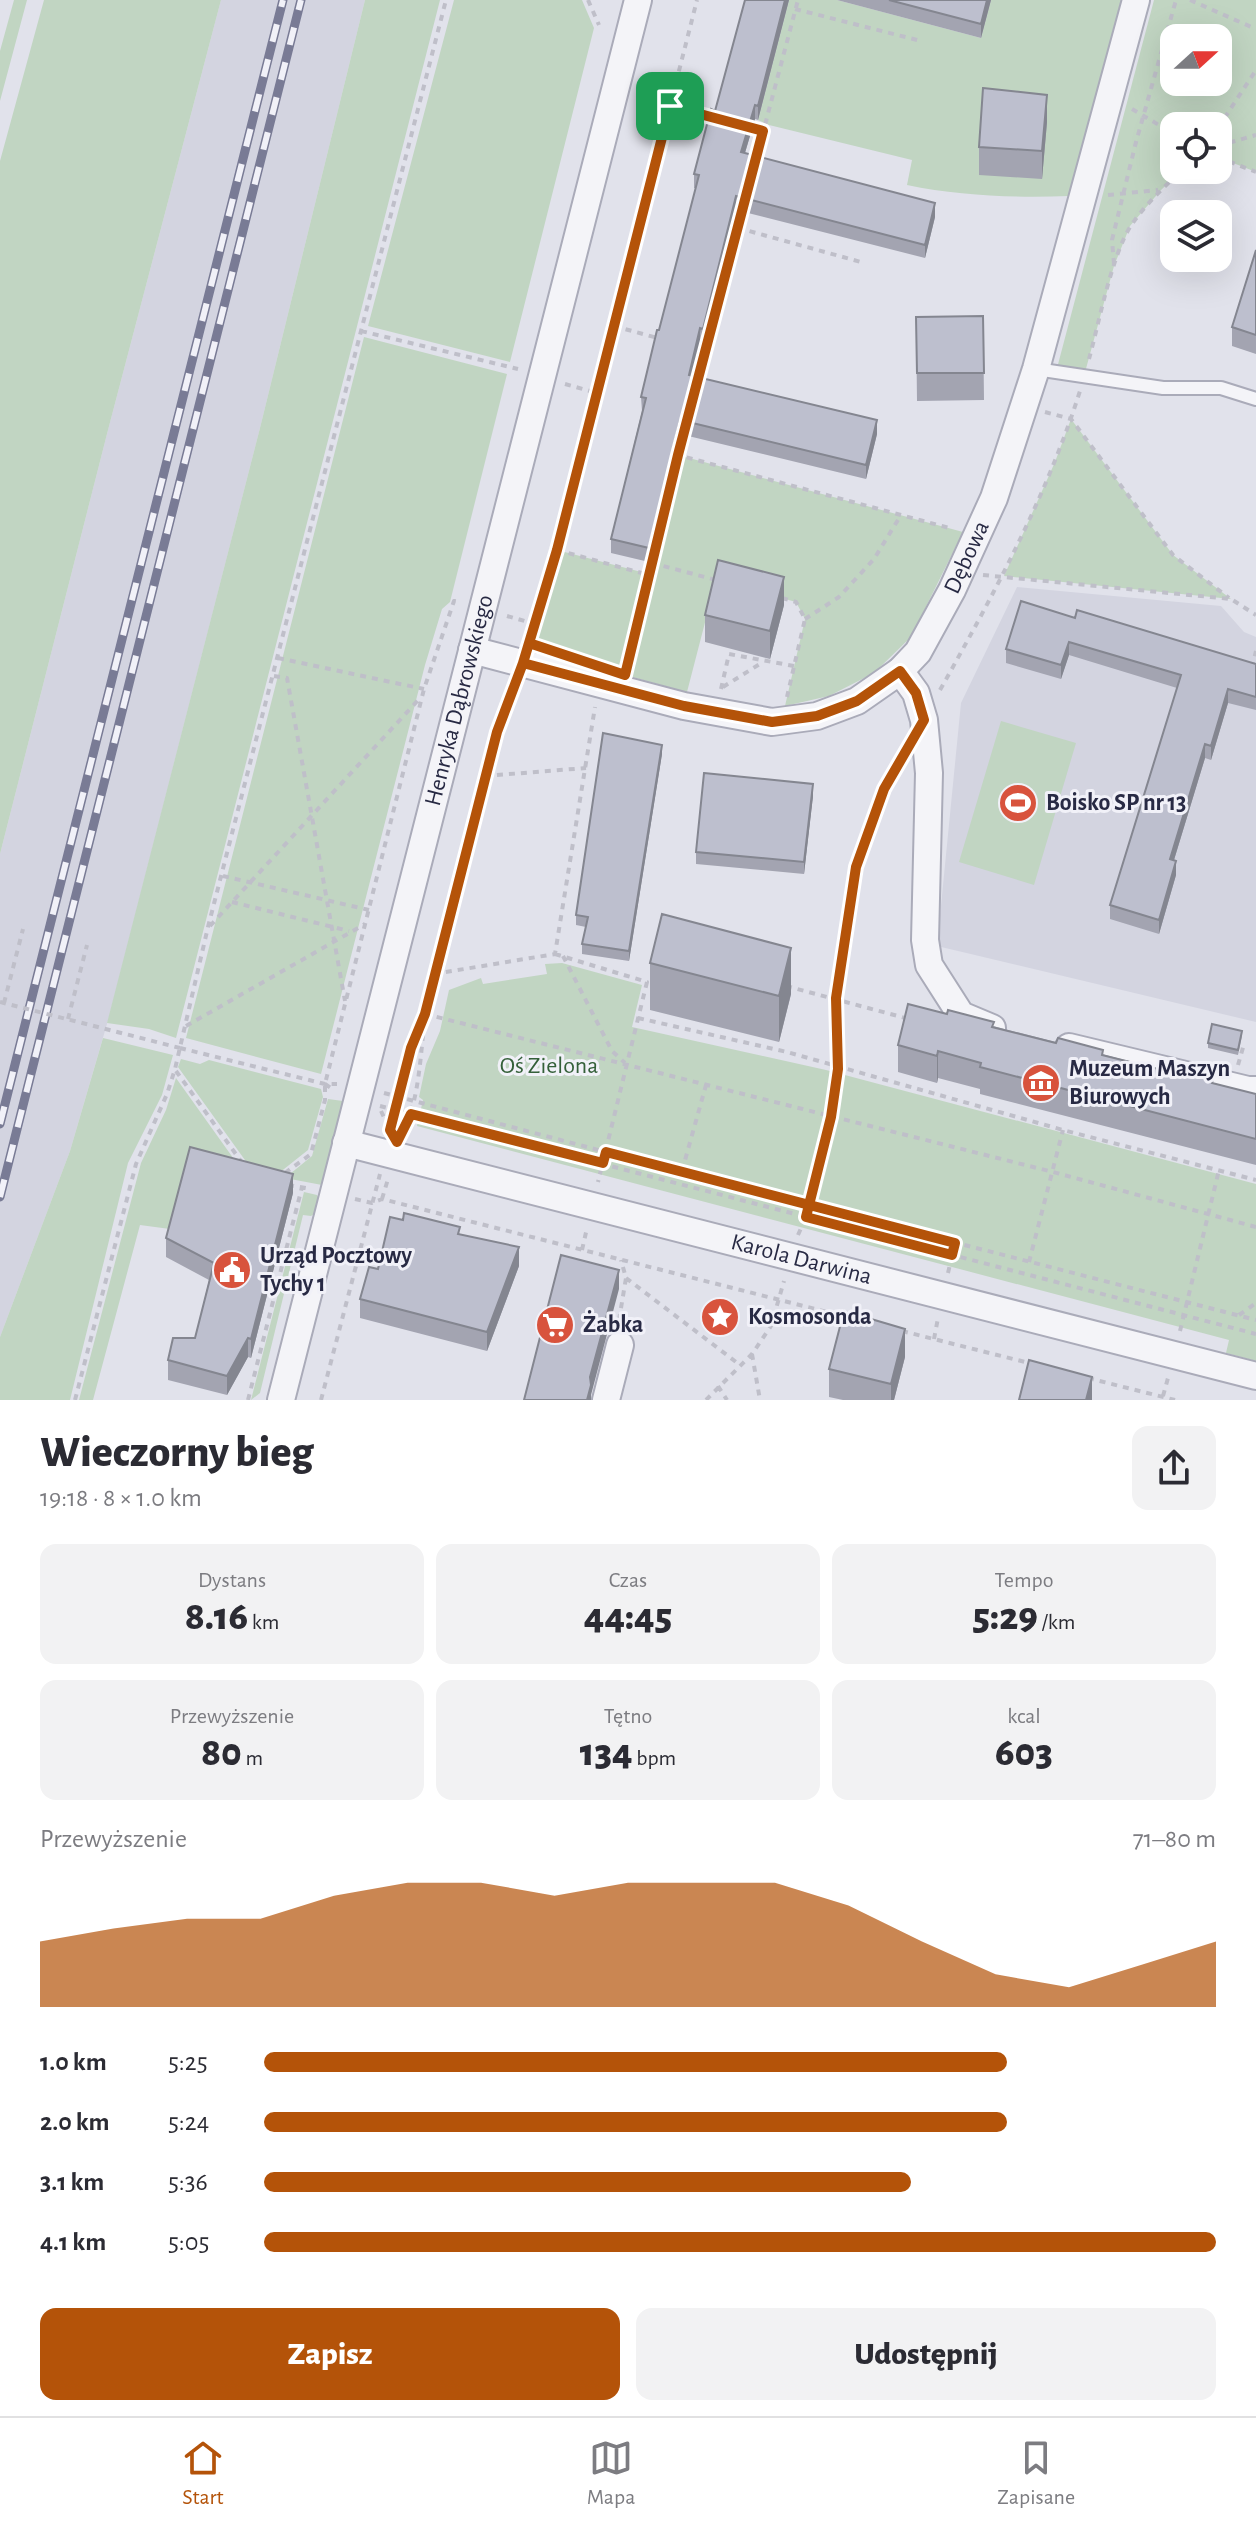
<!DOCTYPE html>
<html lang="pl">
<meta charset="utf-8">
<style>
:root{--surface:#fff;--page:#f2f2f3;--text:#2b2b33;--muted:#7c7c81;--line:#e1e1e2;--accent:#b45309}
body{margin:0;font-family:"Alegreya Sans",sans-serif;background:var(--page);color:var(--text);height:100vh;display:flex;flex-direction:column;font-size:30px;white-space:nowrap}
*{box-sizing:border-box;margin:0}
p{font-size:26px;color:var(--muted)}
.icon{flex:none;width:44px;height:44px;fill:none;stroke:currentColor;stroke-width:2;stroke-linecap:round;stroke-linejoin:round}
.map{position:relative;height:1400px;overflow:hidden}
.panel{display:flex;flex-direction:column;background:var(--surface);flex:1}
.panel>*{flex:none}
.needle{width:52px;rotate:69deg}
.tools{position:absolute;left:1160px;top:24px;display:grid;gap:16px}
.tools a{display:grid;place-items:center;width:72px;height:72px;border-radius:16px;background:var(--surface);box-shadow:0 8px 32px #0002;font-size:40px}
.pin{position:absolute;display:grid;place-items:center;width:68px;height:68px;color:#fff;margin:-34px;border-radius:16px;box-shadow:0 4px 12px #0006}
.round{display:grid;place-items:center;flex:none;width:84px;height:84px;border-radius:16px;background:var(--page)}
.overview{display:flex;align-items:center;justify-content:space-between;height:136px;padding:0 40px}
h1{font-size:44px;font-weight:800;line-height:60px}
.figures{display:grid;grid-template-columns:repeat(3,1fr);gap:12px;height:136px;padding:8px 40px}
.figures div{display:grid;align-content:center;border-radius:16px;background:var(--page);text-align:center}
.figures b{font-size:40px;font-weight:800}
.figures small{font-size:22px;font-weight:400}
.figures p{font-size:22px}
.chart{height:224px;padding:16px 40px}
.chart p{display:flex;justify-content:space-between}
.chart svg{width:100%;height:144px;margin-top:8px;fill:var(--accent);opacity:.7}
.button{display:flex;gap:16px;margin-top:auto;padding:16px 40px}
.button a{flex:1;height:92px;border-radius:16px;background:var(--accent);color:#fff;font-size:32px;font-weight:800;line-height:92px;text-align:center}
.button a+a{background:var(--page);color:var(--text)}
ul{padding:0 40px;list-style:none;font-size:26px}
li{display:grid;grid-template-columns:128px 96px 1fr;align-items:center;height:60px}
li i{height:20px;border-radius:10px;background:var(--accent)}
.dock{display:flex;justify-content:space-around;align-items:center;height:112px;border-top:2px solid var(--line);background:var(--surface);font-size:22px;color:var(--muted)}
.dock a{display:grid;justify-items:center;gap:4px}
.dock .selected{color:var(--accent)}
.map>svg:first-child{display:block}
</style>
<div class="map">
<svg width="1256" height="1400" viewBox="0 0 1256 1400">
<rect width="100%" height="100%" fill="#e1e2eb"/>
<path fill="#d3d4e0" d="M221,0H365L260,428L109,1017L70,1151L0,1337V854L108,430Z
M1017,587L1221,606L1244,632L1256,637V1022L937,946L961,703Z"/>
<path fill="#c1d5c2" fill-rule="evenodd" d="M14,0H27L0,101V51Z
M44,0H221L108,430L0,854V161Z
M365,0H440L176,1038L149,1029L107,1023L260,428Z
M454,0H582L594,28L510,362L368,326Z
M789,0H837L981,38L991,0H1121L1069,196C1015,198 960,196 907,185L912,160L769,125L758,120Z
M1154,0H1256V172L1218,157V126H1174V170H1182L1161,190L1130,226L1114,266L1084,376L1056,372ZM1174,38H1218V82H1174Z
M364,337L507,374L450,602L442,609L425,665L321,1074L186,1038Z
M1071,419L1173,555L1231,599L1004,576L1055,462Z
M678,455L963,532L911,637L874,673L829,696L785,706L805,619L796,602L716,580L687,692L625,675L529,643L557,550L649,574Z
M1001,721L1076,743L1034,885L959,862Z
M562,963L642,985L632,1027L826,1070L1256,1184V1361L1226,1353L1229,1340L417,1126L423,1100L419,1097L426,1064L440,1031L449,990L481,978L483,984L547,974L545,964Z
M103,1038L173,1055L162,1095L128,1163L70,1400H0V1337L70,1151Z
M181,1059L200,1064L209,1060L321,1089L323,1097L308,1150L274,1177L255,1174L178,1067Z
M176,1078L246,1176L170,1229L140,1225L93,1400H79L141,1163L166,1110Z
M328,1099L343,1101L322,1185L285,1178L312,1156Z
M304,1192L317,1195L319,1199L314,1214L311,1216L303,1215L260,1393L251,1400Z"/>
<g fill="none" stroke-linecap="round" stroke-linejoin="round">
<g stroke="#aaabb9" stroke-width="16">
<path id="lane" d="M1036,369L1163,388H1221L1256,399"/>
</g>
<g stroke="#aaabb9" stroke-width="30">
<g id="street">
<path id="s1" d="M472,650L684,706L772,722L817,716L857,701L900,671L918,652L952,590L994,498L1036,369L1136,0"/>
<path d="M900,671L916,693L924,720L929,773L925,940L929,965L961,1015L992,1028"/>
<path d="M1069,1047L1248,1090H1256"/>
<path id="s2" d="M346,1143L1256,1376"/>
<path id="s3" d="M281,1400L638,0"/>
<path d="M606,1400L620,1345"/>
</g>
</g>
<path stroke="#bfbfc9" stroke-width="4" stroke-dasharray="6 6" stroke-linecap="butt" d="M588,0L599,25
M1190,0L1256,29
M795,9L921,41
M670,106L711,117
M1132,109L1174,134
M1218,128L1256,70
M1218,146L1256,135
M1218,157L1256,172
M756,159L798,0
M1108,195L1158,190
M738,228L861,262
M1114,264L1112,240L1136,142L1176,0
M614,326L661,339
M361,331L518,369
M1089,359C1099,323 1112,253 1132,224C1146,204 1164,187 1182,170
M698,379L743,210
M565,384L597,393
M1045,412L1071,419L1173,555L1229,598
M678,455L685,430
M557,550L649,575
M652,563L716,580
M983,575L1231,599L1256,615
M782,598L796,602L805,619L787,697
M507,616L535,624
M805,619L839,597L874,559L901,515
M530,640L557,550L697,0
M278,658L424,689
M627,668L678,455L953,529
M1252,668L1256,651
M274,676L287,678L345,1001
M723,687L763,662
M721,689L729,654L794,666
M940,690C995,592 1046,498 1080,391
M485,776L586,768
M223,876L369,910
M232,902L349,931
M210,926L421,697
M555,954L647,982L598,1182
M563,956L612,1051L625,1063
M434,974L555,954L595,707
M786,986L909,1019
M4,1003L23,929
M425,1014L1053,1172L1256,1227
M638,1018L787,1052L1063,1130L1256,1180
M68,1019L87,945
M186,1026L365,924
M180,1048L325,1084H337
M1238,1065L1244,1044
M176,1071L243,1164
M325,1084L334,1090
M384,1093L681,1172L1256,1320
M380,1106L1256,1334
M381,1111L389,1128
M390,1130L411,1048L423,1020
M402,1134C420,1099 420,1056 425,1017C427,1003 431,988 434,974L497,732L515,686
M682,1171L706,1085
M285,1173L311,1154L325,1100V1084L424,689L454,601L460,602
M288,1185L311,1189
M355,1199L372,1203L382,1199L847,1317
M382,1199L388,1179
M798,1235L806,1217L831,1117L838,1069L836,998L856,867L884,789L903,757
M582,1250L587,1228
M1029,1262L1063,1130
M948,1273L955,1243
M626,1278L740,1365
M1239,1315L1256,1303
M619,1320L626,1278L621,1260
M902,1331L1033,1364
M1180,1331L1219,1170
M934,1339L938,1318
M752,1354L760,1400
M1088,1378L1175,1400
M718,1386L727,1400
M1163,1396L1168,1378
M75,1400L136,1164L167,1094L175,1069L208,927L446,0
M248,1400L302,1187
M321,1400L380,1174
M706,1400L752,1354L771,1326L784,1281"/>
<use href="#lane" stroke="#f4f4f8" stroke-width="12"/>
<use href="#street" stroke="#f4f4f8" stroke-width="26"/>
<g stroke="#797b95" stroke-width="9">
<path id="rail" d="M0,1124L283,0
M0,1197L301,0"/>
</g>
<use href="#rail" stroke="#f1f1f8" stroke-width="6" stroke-dasharray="18" stroke-linecap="butt"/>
<path stroke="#bfbfc9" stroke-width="4" stroke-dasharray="6 6" stroke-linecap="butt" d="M0,1002L180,1048"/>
</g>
<path fill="#a3a4b1" d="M745,0H789L758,120L755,119L745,153L935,217L925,258L736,210L703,343L700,342L692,375L877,434L866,479L680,434L649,562L611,553V539L642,411L641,397L696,188H694V174L715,111Z
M837,0H991L981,38Z
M1047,122L1042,179L979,175V147Z
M1256,250V354L1232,346V327Z
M983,316L984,400L917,401L916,317Z
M784,605L770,659L705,642V615Z
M1075,618L1256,664V710L1228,703L1211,760L1205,758L1174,860L1176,875L1159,934L1110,919V905L1177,688L1069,655L1061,679L1006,663V649Z
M662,754L629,961L582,954V944L586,927L576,925V915Z
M813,796L804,874L696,864V852Z
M650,963L791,994L779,1042L650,1010Z
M947,1014L1256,1094V1165L980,1094V1089L938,1078L937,1083L898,1072V1045Z
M1242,1036L1238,1055L1208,1048V1043Z
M293,1193L251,1358L248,1357L227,1395L168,1380V1360L195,1338L209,1280L166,1257V1238Z
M460,1235L519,1266L487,1351L360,1318V1299Z
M905,1357L894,1400H843L829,1397V1369Z"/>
<path fill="#848690" d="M785,0H789L758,120V106Z
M987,0H991L981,38V24Z
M1047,95V122L1042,179V151Z
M755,105V119L741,166V152Z
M736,196V210L703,343V329Z
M935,203V217L925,258V245Z
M700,328V342L689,389V375Z
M680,420V434L649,562V548Z
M877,420V434L866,479V465Z
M784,577V605L770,659V631Z
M1069,642V655L1061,679V665Z
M1228,689V703L1211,760V746Z
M1205,744V758L1170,873V859Z
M662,745V754L629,961V951Z
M813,784V796L804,874V862Z
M1176,861V875L1159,934V920Z
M791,948V994L779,1042V996Z
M938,1051V1078L937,1083V1056Z
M293,1174V1193L251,1358V1339Z
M519,1247V1266L487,1351V1332Z
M619,1270V1289L591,1395V1400H587L590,1377Z
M905,1329V1357L894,1400H891V1384Z
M248,1338V1357L227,1395V1376Z
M1092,1377V1400H1086Z"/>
<path fill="#bdbfce" stroke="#848690" stroke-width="2" d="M745,0H785L758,106L755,105L741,152L935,203L925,245L736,196L703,329L700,328L689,375L877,420L866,465L680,420L649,548L611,539L646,398L641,397L657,330H659L699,175L694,174L711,109L715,111Z
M889,0H987L981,24Z
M983,88L1047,95L1042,151L979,147Z
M1256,250V335L1232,327Z
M983,316L984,373H917L916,317Z
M718,560L784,577L770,631L705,615Z
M1021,601L1075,618L1077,610L1256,664V697L1228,689L1211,746L1205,744L1170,859L1176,861L1159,920L1110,905L1181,675L1069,642L1061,665L1006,649Z
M603,733L662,745L629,951L582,944L588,917L576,915Z
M704,773L813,784L804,862L696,852Z
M662,914L791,948L779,996L650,963Z
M908,1004L947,1014L948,1010L994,1022L992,1027L1056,1043L1058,1038L1103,1050L1102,1055L1166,1071L1167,1066L1213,1078L1212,1083L1256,1094V1139L980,1067L981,1063L938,1051L937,1056L898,1045Z
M1212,1024L1242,1031L1238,1050L1208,1043Z
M190,1147L293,1174L251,1339L248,1338L227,1376L168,1360L173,1338H195L214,1263L166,1238Z
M404,1213L460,1227L458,1234L519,1247L487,1332L360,1299L369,1267L378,1269L390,1217L403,1220Z
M561,1255L619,1270L590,1377L591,1385L587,1400H524Z
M844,1311L905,1329L891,1384L829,1369Z
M1029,1360L1092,1377L1086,1400H1019Z"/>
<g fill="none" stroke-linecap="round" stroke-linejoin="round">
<g stroke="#fff" stroke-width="16">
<path id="route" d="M670,106L557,550L523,663L497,732L425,1014L411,1048L390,1130L397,1142L411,1114L603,1163L606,1152L955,1243L952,1255L806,1217L831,1117L838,1069L836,998L856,867L884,789L924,720L916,693L900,671L857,701L817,716L772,722L684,706L523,663L529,643L625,675L678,455L763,131L670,106"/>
</g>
<use href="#route" stroke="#b45309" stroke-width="10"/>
</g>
<defs>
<g id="stadium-disc" transform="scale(2)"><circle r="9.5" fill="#d8533d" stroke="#f1f1f8"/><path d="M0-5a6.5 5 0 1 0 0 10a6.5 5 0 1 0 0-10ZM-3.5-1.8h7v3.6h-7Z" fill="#fff"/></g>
<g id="museum-disc" transform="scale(2)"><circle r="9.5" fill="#d8533d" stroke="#f1f1f8"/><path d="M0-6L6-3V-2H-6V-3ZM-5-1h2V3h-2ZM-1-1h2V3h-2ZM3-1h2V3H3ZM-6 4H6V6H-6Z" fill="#fff"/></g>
<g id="civic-disc" transform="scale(2)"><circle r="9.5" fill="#d8533d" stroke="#f1f1f8"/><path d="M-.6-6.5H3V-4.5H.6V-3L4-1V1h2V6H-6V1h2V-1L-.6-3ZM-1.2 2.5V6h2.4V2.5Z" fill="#fff"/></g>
<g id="sight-disc" transform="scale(2)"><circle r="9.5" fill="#d8533d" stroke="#f1f1f8"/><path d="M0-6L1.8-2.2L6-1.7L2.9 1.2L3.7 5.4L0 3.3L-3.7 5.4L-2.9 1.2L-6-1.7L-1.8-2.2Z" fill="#fff"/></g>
<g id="supermarket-disc" transform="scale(2)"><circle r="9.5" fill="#d8533d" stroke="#f1f1f8"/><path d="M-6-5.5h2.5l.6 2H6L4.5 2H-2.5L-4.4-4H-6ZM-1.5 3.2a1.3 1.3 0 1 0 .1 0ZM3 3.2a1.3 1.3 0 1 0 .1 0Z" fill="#fff"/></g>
</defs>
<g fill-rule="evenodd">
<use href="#stadium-disc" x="1018" y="803"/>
<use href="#museum-disc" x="1041" y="1083"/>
<use href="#civic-disc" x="232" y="1270"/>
<use href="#sight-disc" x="720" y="1317"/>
<use href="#supermarket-disc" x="555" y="1325"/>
</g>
<g text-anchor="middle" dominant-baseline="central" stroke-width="6" stroke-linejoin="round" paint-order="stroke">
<g font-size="24" fill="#282a44" stroke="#f1f1f8">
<text stroke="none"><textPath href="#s1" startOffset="582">Dębowa</textPath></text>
<text stroke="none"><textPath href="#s3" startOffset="722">Henryka Dąbrowskiego</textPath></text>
<text stroke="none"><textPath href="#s2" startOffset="470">Karola Darwina</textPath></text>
</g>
<g font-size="24" font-weight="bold" fill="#282a44" stroke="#f1f1f8" text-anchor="start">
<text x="1046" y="803">Boisko SP nr 13</text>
<text x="1069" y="1069">Muzeum Maszyn<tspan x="1069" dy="28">Biurowych</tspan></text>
<text x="260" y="1256">Urząd Pocztowy<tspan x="260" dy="28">Tychy 1</tspan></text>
<text x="748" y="1317">Kosmosonda</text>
<text x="583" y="1325">Żabka</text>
</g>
<g font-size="24" fill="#346039" stroke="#f1f1f8">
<text x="549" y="1066">Oś Zielona</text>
</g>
</g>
</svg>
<div class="tools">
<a><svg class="needle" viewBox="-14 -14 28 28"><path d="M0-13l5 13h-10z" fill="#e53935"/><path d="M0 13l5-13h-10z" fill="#7c7c81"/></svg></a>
<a><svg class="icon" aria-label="locate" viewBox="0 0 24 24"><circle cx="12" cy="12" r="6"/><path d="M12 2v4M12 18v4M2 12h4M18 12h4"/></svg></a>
<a><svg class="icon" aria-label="layers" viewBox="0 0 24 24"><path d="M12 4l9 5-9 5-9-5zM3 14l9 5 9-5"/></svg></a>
</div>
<div class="pin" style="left:670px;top:106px;background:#1e9e55"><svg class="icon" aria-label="arrive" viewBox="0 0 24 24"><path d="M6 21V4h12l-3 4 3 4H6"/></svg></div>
</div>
<section class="panel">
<div class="overview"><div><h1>Wieczorny bieg</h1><p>19:18 · 8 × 1.0 km</p></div><a class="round"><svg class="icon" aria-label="share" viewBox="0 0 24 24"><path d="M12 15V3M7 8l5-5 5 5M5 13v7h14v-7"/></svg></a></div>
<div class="figures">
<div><p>Dystans</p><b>8.16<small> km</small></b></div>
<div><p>Czas</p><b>44:45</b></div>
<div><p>Tempo</p><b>5:29<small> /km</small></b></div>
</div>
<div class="figures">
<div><p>Przewyższenie</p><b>80<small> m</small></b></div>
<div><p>Tętno</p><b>134<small> bpm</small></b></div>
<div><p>kcal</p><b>603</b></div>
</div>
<div class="chart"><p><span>Przewyższenie</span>71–80 m</p>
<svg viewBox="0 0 160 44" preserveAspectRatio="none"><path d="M0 44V24L10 20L20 17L30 17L40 10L50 6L60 6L70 10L80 6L90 6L100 6L110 13L120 24L130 34L140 38L150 31L160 24V44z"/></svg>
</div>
<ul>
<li><b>1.0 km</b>5:25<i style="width:78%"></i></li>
<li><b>2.0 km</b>5:24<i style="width:78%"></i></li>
<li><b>3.1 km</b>5:36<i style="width:68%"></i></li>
<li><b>4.1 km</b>5:05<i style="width:100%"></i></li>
</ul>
<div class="button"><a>Zapisz</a><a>Udostępnij</a></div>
</section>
<nav class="dock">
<a class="selected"><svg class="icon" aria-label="home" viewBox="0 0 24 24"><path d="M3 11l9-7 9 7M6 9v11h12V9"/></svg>Start</a>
<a><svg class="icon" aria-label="map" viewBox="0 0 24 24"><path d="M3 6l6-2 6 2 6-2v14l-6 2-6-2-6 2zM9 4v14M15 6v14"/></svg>Mapa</a>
<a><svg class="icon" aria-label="saved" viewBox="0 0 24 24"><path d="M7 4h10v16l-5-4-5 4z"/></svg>Zapisane</a>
</nav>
